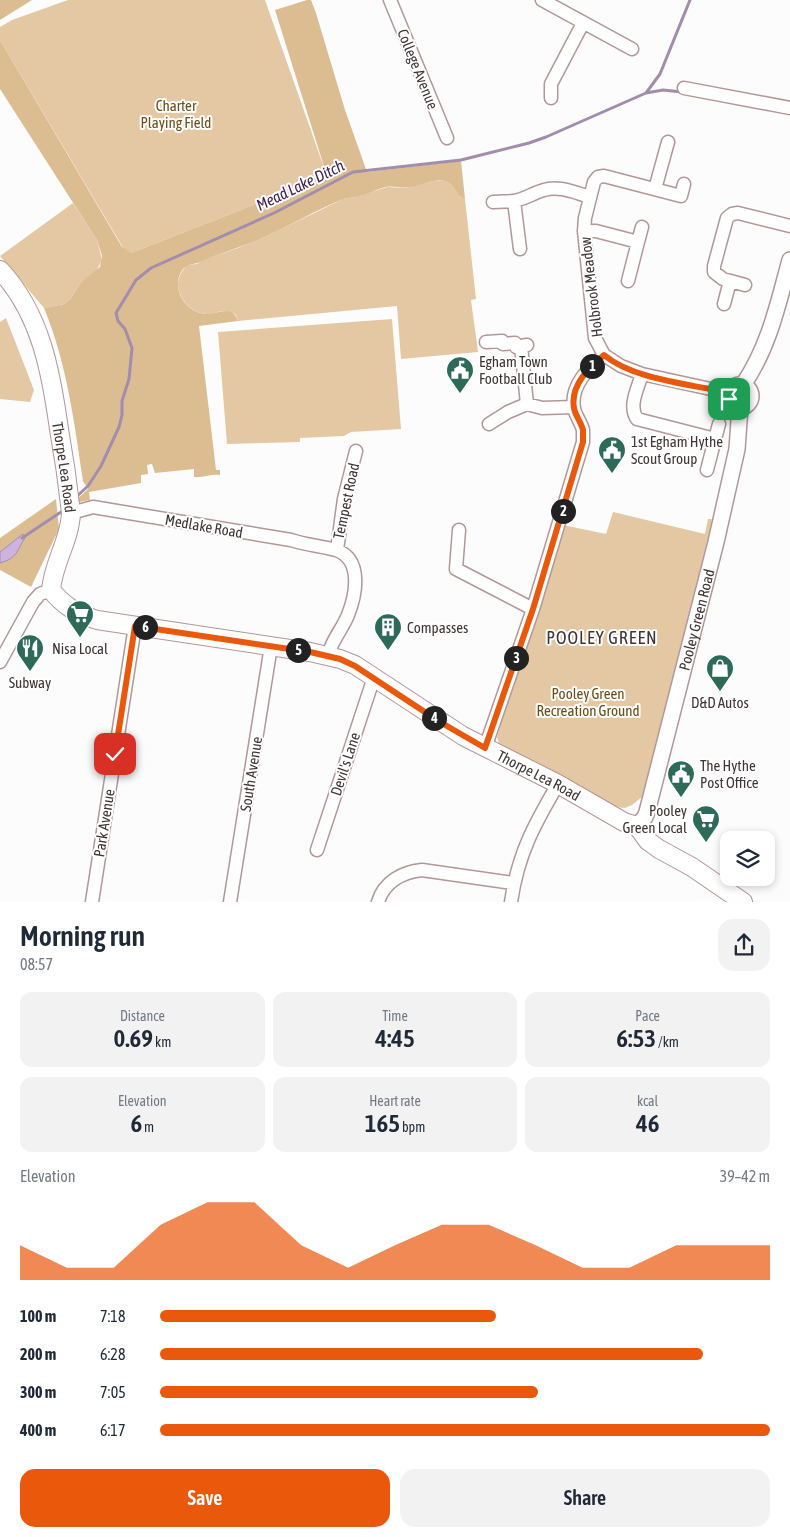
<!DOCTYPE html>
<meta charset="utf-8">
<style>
:root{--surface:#fff;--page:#f2f2f3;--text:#1f2937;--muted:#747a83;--accent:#ea580c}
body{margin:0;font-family:"Asap Condensed",sans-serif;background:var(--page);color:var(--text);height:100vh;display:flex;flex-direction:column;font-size:19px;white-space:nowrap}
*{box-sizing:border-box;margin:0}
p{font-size:16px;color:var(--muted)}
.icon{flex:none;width:28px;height:28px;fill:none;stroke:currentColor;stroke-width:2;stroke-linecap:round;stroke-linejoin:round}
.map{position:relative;height:902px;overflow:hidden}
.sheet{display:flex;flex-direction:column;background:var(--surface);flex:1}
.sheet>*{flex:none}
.controls{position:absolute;left:720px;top:831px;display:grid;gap:10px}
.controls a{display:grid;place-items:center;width:55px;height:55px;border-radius:10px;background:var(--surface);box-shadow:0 2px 8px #0003;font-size:25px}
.pin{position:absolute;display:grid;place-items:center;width:42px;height:42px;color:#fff;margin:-21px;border-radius:10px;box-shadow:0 2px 8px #0006}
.km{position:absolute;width:25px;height:25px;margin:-12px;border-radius:50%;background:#222;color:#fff;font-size:14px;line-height:25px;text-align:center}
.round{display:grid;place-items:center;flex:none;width:52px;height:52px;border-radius:15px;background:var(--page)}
.summary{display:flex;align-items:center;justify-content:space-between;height:85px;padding:0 20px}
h1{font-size:28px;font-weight:600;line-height:38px}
.stats{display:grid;grid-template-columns:repeat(3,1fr);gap:8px;height:85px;padding:5px 20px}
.stats div{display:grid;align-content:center;border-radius:12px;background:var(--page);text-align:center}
.stats b{font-size:25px;font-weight:600}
.stats small{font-size:14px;font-weight:400}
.stats p{font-size:14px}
.chart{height:140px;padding:10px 20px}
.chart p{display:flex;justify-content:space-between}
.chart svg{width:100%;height:90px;margin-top:5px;fill:var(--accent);opacity:.7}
.primary-button{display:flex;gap:10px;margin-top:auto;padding:10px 20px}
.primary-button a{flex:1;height:58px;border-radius:15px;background:var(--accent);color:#fff;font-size:20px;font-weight:600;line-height:58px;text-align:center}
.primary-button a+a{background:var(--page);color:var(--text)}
ul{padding:0 20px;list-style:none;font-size:16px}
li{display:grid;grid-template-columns:80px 60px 1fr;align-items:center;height:38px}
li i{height:12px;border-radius:6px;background:var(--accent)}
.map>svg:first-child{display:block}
</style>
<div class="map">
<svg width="790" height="902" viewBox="0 0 790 902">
<rect width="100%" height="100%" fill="#fcfcfc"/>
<path fill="#e4c8a3" d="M68,0H265L327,176L131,253L125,251L0,40V27L12,20Z
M446,180L455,186L459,196L465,199L476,299L471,300L478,352L401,359L397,306L238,321L236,315C222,306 217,315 205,314C192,312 183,303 179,291C176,281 180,273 187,265L197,264L205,259L238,248L269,235L343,199L356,197L387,187L406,188L434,181Z
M73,203L97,240L102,260L96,272L81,282L71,298L64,304L44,308L0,256Z
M6,318L34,390L30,402L0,399V322Z
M392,319L401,429L351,432L344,436L300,438V442L227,444L218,332Z
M613,512L705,534L708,519H711L712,522L642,797L632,805L625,808L615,807L499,743L497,737L563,525L606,534Z"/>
<path fill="#dcbd92" d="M0,0H32L0,20Z
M307,0H311L316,13L345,110L367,172L461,161L465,199L459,196C448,170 433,183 411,187C402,189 393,185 385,187C375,190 366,195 356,197C351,198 345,198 341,200C316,210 293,224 269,235C246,246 221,252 198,263C195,264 190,264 187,266C182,268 178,277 178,282C177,297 189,312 205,314C217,315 232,303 238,321L199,326L216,470H220V475C210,474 203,478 194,477V469L155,473L152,464L147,465L148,474L141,475V483L89,492L90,500L74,503V502L88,489L83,481C74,421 67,364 44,308L64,304L71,298L81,282L100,267L102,256L97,240L0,89V40L122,247L131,253L327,176L275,10Z
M56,499L59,529L31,587L0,570V538Z"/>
<path fill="#ccb3e0" stroke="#a28dad" d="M23,534L25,538C16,551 18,558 0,563V552Z"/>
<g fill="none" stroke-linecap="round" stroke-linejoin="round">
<path stroke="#a28dad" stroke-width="3" d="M646,93L663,90L682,92
M75,498L88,486L101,466L119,427L122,415V401L129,379L132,348L125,329L118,321L116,313L136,280L151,268L274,213L353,172L461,160L529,143L546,137L646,93L660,74L690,0
M22,538L61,512"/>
<g stroke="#b39698" stroke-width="15">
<path id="minor" d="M390,0L447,138
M542,0L632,49
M684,88L790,108
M551,98V84L583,23
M684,184L681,196L604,176L598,177L594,182L585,218L584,231L595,338L604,355L621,366L642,374L729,393
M655,189L668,142
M493,202L514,201
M584,231H596L638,242L628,281
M638,242L642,227
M520,249L514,201C525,199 533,193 544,190C559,185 576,193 590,197
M745,285L723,279L714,272V266L727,218L732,214L738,213L790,226
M724,304L730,281
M486,342L502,341L503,344L515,343L516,347L527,345
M642,374C638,388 628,406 637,419L715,439L707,470
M527,404L542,408L574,407
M489,424L508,412L527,404L521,346
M715,439L719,424
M71,513L93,507L291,540C306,545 322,546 336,550C363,559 356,595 348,615C342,630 332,639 328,656
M459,530L456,569L533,609
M337,550L344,499L356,451
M0,662L33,602L40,594L51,590
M485,748L533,609L583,442C583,438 583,434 583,430C581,422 575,415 574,408C570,385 589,368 604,355
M317,850L374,677
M92,902L135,626
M230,902L271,646
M378,902C384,882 402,872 422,870L513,883
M511,902C518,854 534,825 558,784"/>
</g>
<g stroke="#b39698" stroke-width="18">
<g id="tertiary">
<circle cx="740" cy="396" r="11"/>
<path d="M743,385C769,347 778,304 790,260"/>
<path id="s1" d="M637,826L645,817L647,812L716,542L737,449L740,407"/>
</g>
</g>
<g stroke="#b39698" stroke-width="20">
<g id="secondary">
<path id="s2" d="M0,270C41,314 51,372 59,429C64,457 68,485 71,513C70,540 53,563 51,590C64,606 77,614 97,620L310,652L340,659L355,665L463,736L558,784L624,822L637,826L648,841L659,849L692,867L743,902"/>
</g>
</g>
<use href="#minor" stroke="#fff" stroke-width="12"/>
<use href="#tertiary" stroke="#fff" stroke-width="15"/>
<use href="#secondary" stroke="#fff" stroke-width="18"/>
</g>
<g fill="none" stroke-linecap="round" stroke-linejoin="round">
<g stroke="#fff" stroke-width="10">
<path id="route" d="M115,754L135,626L310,652L340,659L355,666L440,722L485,748L533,609L583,442C583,438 583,434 583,430C581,422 575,415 574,408C570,385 589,368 604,355C634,380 691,384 729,393V399"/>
</g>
<use href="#route" stroke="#ea580c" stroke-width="6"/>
</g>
<defs>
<g id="civic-pin" transform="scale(1.4375)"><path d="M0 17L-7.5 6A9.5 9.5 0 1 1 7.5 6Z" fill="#2d6b58" stroke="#fff"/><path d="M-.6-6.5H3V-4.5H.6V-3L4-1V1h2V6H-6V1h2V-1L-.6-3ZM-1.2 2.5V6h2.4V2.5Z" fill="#fff"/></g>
<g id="supermarket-pin" transform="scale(1.4375)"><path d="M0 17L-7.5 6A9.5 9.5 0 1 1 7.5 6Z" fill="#2d6b58" stroke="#fff"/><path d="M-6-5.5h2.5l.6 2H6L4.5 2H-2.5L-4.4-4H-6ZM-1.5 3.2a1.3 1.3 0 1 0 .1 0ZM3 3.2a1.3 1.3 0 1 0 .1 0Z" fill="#fff"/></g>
<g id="building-pin" transform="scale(1.4375)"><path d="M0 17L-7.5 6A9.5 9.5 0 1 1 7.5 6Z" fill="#2d6b58" stroke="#fff"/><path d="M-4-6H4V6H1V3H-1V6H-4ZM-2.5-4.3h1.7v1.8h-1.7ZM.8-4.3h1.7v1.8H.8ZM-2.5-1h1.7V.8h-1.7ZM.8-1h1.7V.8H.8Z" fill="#fff"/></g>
<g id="restaurant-pin" transform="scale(1.4375)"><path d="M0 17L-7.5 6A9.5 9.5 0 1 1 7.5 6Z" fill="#2d6b58" stroke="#fff"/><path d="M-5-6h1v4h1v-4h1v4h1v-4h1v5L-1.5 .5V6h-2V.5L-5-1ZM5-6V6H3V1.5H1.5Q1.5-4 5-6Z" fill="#fff"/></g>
<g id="shop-pin" transform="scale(1.4375)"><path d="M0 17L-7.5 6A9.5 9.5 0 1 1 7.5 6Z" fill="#2d6b58" stroke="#fff"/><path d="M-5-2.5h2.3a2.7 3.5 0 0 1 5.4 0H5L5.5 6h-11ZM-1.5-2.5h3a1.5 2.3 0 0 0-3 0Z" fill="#fff"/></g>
</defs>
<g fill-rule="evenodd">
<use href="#civic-pin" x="460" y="370"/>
<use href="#civic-pin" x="612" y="450"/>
<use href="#supermarket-pin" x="80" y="614"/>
<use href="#building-pin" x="388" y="627"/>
<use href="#restaurant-pin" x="30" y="648"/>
<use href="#shop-pin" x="720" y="668"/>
<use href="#civic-pin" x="681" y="774"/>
<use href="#supermarket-pin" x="706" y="819"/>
</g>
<g text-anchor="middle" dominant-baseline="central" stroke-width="4" stroke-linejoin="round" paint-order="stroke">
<g font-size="15" fill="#403536" stroke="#fff">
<text transform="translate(418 69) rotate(68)">College Avenue</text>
<text transform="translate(591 287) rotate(-97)">Holbrook Meadow</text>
<text stroke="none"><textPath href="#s2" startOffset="211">Thorpe Lea Road</textPath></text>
<text transform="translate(346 501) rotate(-78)">Tempest Road</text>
<text transform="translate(204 526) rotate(10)">Medlake Road</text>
<text stroke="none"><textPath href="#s1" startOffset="216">Pooley Green Road</textPath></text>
<text transform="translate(345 764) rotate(-72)">Devil's Lane</text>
<text transform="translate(251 774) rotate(-81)">South Avenue</text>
<text stroke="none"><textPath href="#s2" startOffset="870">Thorpe Lea Road</textPath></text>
<text transform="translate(104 823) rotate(-81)">Park Avenue</text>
</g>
<g font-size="15" fill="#6b4c19" stroke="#fff">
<text x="176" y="105">Charter<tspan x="176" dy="17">Playing Field</tspan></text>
<text x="588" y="693">Pooley Green<tspan x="588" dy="17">Recreation Ground</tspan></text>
</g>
<g font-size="15" fill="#403536" stroke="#fff" text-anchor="start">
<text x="479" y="361">Egham Town<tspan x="479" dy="17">Football Club</tspan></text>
<text x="631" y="441">1st Egham Hythe<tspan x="631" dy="17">Scout Group</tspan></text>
<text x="407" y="627">Compasses</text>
<text x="80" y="648" text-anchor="middle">Nisa Local</text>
<text x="30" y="682" text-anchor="middle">Subway</text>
<text x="720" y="702" text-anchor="middle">D&amp;D Autos</text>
<text x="700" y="765">The Hythe<tspan x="700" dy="17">Post Office</tspan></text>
<text x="687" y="810" text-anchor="end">Pooley<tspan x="687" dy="17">Green Local</tspan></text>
</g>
<g font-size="16" font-style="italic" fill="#432258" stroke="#fff">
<text transform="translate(300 185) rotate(-26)">Mead Lake Ditch</text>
</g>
<g font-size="18" letter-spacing="1" fill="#403536" stroke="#fff">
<text x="602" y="637">POOLEY GREEN</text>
</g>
</g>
</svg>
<div class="controls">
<a><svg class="icon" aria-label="layers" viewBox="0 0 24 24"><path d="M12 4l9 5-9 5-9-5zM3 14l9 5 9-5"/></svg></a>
</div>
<div class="pin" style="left:729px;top:399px;background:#1e9e55"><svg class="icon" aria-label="arrive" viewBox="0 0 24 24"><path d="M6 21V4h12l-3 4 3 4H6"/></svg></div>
<div class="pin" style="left:115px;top:754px;background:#d93025"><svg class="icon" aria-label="check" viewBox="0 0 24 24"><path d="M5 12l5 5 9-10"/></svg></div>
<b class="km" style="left:592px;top:366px">1</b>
<b class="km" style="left:563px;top:511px">2</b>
<b class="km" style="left:516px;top:658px">3</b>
<b class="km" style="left:434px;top:718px">4</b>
<b class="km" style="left:298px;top:650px">5</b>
<b class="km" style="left:145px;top:627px">6</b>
</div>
<section class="sheet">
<div class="summary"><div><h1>Morning run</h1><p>08:57</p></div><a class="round"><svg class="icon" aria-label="share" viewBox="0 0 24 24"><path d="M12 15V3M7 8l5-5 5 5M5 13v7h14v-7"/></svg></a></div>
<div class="stats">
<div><p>Distance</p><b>0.69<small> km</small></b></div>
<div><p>Time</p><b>4:45</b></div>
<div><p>Pace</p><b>6:53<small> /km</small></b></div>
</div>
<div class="stats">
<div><p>Elevation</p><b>6<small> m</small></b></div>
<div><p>Heart rate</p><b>165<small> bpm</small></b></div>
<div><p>kcal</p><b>46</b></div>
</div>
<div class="chart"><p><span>Elevation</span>39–42 m</p>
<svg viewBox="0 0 160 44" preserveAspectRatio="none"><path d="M0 44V27L10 38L20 38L30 17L40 6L50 6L60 27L70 38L80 27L90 17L100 17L110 27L120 38L130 38L140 27L150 27L160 27V44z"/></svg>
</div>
<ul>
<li><b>100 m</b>7:18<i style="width:55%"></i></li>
<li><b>200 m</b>6:28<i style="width:89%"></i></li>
<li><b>300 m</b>7:05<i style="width:62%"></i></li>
<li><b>400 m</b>6:17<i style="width:100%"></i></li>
</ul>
<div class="primary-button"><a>Save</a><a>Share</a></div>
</section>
